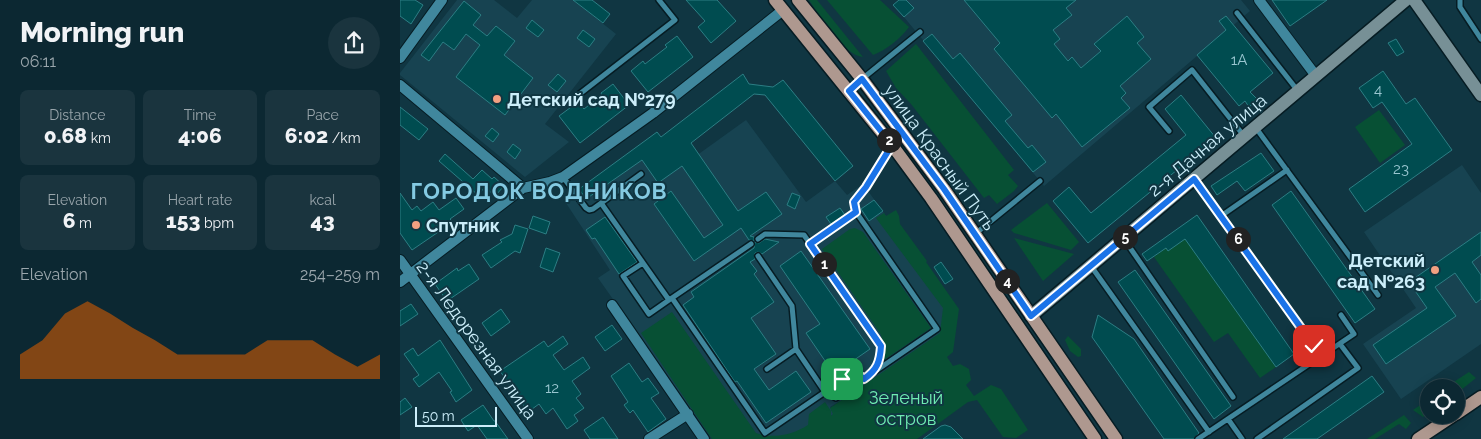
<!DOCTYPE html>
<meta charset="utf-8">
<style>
:root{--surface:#0c2832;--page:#1a343e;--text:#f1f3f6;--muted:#9aa6ac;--line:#2c444d;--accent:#b45309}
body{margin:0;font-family:Raleway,sans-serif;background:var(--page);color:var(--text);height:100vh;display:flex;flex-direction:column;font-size:19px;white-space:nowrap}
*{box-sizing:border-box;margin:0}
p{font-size:16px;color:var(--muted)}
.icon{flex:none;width:28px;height:28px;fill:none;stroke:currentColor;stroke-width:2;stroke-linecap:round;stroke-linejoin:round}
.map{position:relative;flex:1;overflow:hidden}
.details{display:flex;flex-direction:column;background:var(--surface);width:400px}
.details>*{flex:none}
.buttons{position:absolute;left:1020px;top:379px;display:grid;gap:10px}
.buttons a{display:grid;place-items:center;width:45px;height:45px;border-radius:50%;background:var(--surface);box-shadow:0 2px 12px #0003,0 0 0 1px var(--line);font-size:25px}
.scale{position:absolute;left:15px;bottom:12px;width:82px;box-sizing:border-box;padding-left:5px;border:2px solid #cceefa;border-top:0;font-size:14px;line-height:18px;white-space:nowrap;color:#cceefa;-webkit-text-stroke:4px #103642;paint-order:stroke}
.pin{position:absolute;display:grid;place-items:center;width:42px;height:42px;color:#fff;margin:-21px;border-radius:10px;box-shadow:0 2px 8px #0006}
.km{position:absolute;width:25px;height:25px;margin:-12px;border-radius:50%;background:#222;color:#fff;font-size:14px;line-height:25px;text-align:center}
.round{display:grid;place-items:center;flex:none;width:52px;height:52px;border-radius:26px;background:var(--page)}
.headline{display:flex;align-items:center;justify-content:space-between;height:85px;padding:0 20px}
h1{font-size:28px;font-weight:800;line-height:38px}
.metrics{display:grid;grid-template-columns:repeat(3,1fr);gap:8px;height:85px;padding:5px 20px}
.metrics div{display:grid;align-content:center;border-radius:8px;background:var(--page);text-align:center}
.metrics b{font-size:21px;font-weight:800}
.metrics small{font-size:14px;font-weight:400}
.metrics p{font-size:14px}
.chart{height:140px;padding:10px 20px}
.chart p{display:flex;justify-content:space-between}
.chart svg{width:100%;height:90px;margin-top:5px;fill:var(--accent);opacity:.7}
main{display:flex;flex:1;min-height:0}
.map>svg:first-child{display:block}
</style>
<main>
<section class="details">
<div class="headline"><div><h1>Morning run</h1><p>06:11</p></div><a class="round"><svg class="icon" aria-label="share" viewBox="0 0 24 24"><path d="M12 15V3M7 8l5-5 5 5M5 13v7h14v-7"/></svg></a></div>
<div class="metrics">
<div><p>Distance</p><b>0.68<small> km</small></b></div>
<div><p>Time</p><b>4:06</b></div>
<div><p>Pace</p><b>6:02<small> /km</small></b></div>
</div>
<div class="metrics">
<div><p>Elevation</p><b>6<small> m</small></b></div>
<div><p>Heart rate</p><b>153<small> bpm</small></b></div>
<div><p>kcal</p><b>43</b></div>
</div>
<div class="chart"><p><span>Elevation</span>254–259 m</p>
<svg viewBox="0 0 160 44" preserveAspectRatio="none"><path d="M0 44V32L10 25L20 12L30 6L40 12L50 19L60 25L70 32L80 32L90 32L100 32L110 25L120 25L130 25L140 32L150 38L160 32V44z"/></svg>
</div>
</section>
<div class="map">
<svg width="1081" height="439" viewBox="0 0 1081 439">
<rect width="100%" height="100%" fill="#103642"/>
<path fill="#174351" d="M57,0H94L117,18L132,0H173L216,34L145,124L169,142L125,177L0,75V73Z
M500,0H841L850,11L644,186L494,5Z
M346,120L406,202L435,181L447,195L463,184L551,306L547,338L430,407L434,414L393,439H312L198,278L210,270L164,200L257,132L282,166Z
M1062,165L1081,193V344L1001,399L963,344L1016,308L964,232Z"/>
<path fill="#075034" d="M409,0H417L463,57C443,55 420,16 409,0Z
M427,0H480L509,27C501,38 485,51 473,55Z
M516,44L614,170L608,175L618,186L614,191L597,204L589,195L584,198L511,104L496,88L486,71Z
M979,110L1005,145L980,163L955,127Z
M647,203L679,242L671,250L614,233L611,230Z
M496,210L499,216L500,224L527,261L526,262L559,309L553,352L547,357L553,366L560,364L569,369L571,380L566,385L574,396L591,385L601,389L628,430L616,438L603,437L577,400L568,402L517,439H312L241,333L272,312L356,433C374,439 392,435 408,425L409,414L425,402L431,411V416L433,414L430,408L540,333L543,308L476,218L484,213L486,216Z
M455,228L463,232L531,328L481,362L484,343L480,333L422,249L450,229Z
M782,234L876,367L860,378L828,333L814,342L754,257L766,248L768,251Z
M614,238L674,254L643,281Z
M668,336L681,349V356L678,357L670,351L665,340Z
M1069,372L1076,378L1056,394V388L1046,387Z
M1029,399V413L1023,417L1013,410Z
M1004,415L1011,423L1006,429L999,424L975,439H967Z"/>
<path fill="#004c50" stroke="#2c7e84" d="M0,0H15L23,5L11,24L0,16Z
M173,0H192L210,14L203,23Z
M286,0H317L336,21L311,43L298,27L305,21Z
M499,0H506L514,8L504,17L493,5Z
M564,0H676L666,8L672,15L653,30L660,39L654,44L668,61L672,57L681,68L701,51L694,44L727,16L744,37L737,43L751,59L720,86L726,93L721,98L730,108L682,147L656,114L652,118L594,49L600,43Z
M872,0H927L890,26Z
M64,1L81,15L73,25L87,36L96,26L115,41L104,55L133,78L105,115L56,77L80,45L66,34L54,50L43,42L29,61L21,55Z
M826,16L873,73L850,92L858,100L849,107L845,101L839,106L797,55L826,30L819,21Z
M132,20L144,30L138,37L126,28Z
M183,30L195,39L189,47L177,38Z
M532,34L553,59L560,53L612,115L605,121L628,148L632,145L646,162L633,172L523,41Z
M277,36L293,57L248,92L231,71L243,61L245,64L267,47L265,45Z
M996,39L1004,52L997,56L988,43Z
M983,71L1006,104L1015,98L1052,150L965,212L949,189L1012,144L982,102L973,108L959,88Z
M158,74L166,81L157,92L148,85Z
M343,74L349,84L373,87L383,80L453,166L435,181L365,95L354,94L291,143L338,211L366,192L382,214L350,236L354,237V241L349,240L341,228L294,261L254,204L271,191L304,238L323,225L282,166L258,183L242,160L186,199L179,189L257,132L261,137Z
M213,84L229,105L180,143L159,116L178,102L184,109L202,95L201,93Z
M781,95L816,138L688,243L653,201L669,187L691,213L786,135L765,109Z
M0,107L28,129L19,140L0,125Z
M92,128L99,134L93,142L85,136Z
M113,144L121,150L115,159L107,152Z
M861,153L874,171L845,191L837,181L817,195L811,186Z
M45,154L73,179L82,170L92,179L94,177L104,186L95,196L85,187L78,195L39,161Z
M891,191L975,309L955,323L872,205Z
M0,193L12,210L17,206L21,211L33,202L39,210L56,198L64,209L50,219L53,222L12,250L0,233Z
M392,193L400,196L395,209L387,205Z
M474,200L483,211L469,221L461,209Z
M440,208L445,215L431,224L426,217Z
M797,215L894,354L876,367L785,239L768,251L766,248L747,261L742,254Z
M133,216L150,222L146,234L129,228Z
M205,217L237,262L219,274L195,238L192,239L186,230Z
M115,225L128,229L120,253L115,251L91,268L82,255L102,242L100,240L112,234Z
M1081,232V255L1072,262L1081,275V299L1076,303L1055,273L1035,287L1056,316L986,364L973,345L1027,308L1009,282Z
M365,239L379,242L362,254L358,252L355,253V259L350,262L357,271L354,274L374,302L351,318L376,354L354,369L369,390L396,371L411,392L366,423L337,381L335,382L283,305L294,297L291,292L354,248L355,242L359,243Z
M146,248L160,253L153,272L140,267Z
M401,251L470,349L434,374L406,333L420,324L380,266Z
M541,262L553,279L545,284L534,267Z
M69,264L79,279L47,301L35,284L57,268L58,271Z
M735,270L831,406L814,419L718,282Z
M11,304L18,314L0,326V311Z
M101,309L110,322L91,336L82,323Z
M698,315L734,339L799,433L794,439H764L692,337Z
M212,325L222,339L205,351L195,337Z
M163,336L168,344L153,355L164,370L183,357L190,368L172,381L181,394L176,398L184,408L174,415L178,421L167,429L153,408L146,414L139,404L128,412L100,371L144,341L148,347Z
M40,340L72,390L56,402L50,392L52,391L39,372L19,387L13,379L19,375L4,354L13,348L18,356Z
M229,363L242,382L248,378L259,393L251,398L266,419L248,432L233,410L230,413L224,405L228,402L211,376Z
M972,376L984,392L917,439H883Z
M5,398L12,407L0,415V402Z
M83,405L94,421H95L108,439H87L77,425L68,431L61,420Z
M203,417L218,439H190L184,430Z
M545,425L551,427L563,439H523L541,426Z"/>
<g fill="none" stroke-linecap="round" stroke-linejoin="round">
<g stroke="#061c23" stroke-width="8">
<path id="lane" d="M1060,0V7L1081,39
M837,13L898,91
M462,79L520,32
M168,103L275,20L259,0
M856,128L978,295
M769,131L749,107L792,70L844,136
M163,177L186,208L189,210L193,209L241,174
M795,180L914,346
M201,203L269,300L351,244
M456,212L454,203L466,187L491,147
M821,216L887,170
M575,234L640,181
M358,239L365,234L404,235L481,346L480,358L474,371
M724,239L833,397
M410,244L456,212L537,329L436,398L425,392
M358,256L392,306L396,349
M243,263L223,276L249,314L269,300
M691,266L809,432
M272,298L365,433L425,392L396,349L367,369
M442,394C434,379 452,366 464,379
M828,419L842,439
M798,439L954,334L941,315
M857,439L958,368L940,344"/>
</g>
<g stroke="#061c23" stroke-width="12">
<path id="street" d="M859,0L916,76
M0,58L42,0
M0,85L123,188
M0,260L128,439
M0,282L123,188L150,182L163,177L253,113L383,10
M212,305L304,439
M249,439L288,414"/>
</g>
<g stroke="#061c23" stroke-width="15">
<path id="secondary" d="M1014,0L1081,95
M631,316L1006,0"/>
</g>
<g stroke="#061c23" stroke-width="15">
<path id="primary" d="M375,0L492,145L531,198L695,439
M398,0L462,79L544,189L716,439
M1056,414L1081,397
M1018,439L1054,415"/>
</g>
<use href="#lane" stroke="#40879d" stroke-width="5"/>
<use href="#street" stroke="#40879d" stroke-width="10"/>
<use href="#secondary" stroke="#779096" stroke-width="12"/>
<use href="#primary" stroke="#ae988f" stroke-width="12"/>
</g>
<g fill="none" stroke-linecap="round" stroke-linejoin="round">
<g stroke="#fff" stroke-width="10">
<path id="route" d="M442,379C449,372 457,372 464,379C477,370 480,362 481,346L410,244L456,212L454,202L466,187L492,145L449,91L462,79L544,189L631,316L794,179L914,346"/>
</g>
<use href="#route" stroke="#1a73e8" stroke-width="6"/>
</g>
<g fill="#f2a081" stroke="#103642" stroke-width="2">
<circle cx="97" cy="99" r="5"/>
<circle cx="16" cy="225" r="5"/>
<circle cx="1035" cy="270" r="5"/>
</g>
<g text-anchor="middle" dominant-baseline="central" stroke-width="4" stroke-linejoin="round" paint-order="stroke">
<g font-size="15" fill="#99c6d0">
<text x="839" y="60">1А</text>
<text x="978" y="90">4</text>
<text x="1001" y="169">23</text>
<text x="152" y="388">12</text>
</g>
<g font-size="18" font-weight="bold" fill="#cceefa" stroke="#103642" text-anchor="start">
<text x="107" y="99">Детский сад №279</text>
<text x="26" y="225">Спутник</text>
<text x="1025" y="260" text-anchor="end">Детский<tspan x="1025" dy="21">сад №263</tspan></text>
</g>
<g font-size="18" fill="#cceefa" stroke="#103642">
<text transform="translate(807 145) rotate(-40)">2-я Дачная улица</text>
<text transform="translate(540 157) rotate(54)">улица Красный Путь</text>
<text transform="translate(77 340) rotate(54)">2-я Ледорезная улица</text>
</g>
<g font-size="18" fill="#6fecb2" stroke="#103642">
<text x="506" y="397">Зеленый<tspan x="506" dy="21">остров</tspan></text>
</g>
<g font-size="22" font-weight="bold" letter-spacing="1" fill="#84cae2" stroke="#103642">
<text x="139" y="191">ГОРОДОК ВОДНИКОВ</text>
</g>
</g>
</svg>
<div class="buttons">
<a><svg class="icon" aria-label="locate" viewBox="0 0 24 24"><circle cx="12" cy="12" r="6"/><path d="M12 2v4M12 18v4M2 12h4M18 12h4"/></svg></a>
</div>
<div class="scale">50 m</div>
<div class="pin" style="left:442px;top:379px;background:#1e9e55"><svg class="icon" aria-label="arrive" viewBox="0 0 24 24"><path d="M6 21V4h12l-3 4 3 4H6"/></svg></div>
<div class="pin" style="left:914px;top:346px;background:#d93025"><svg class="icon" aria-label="check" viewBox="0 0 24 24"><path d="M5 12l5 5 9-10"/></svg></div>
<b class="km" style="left:424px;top:264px">1</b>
<b class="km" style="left:489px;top:140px">2</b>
<b class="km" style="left:607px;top:281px">4</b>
<b class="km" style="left:725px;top:237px">5</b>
<b class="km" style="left:838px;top:239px">6</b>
</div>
</main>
